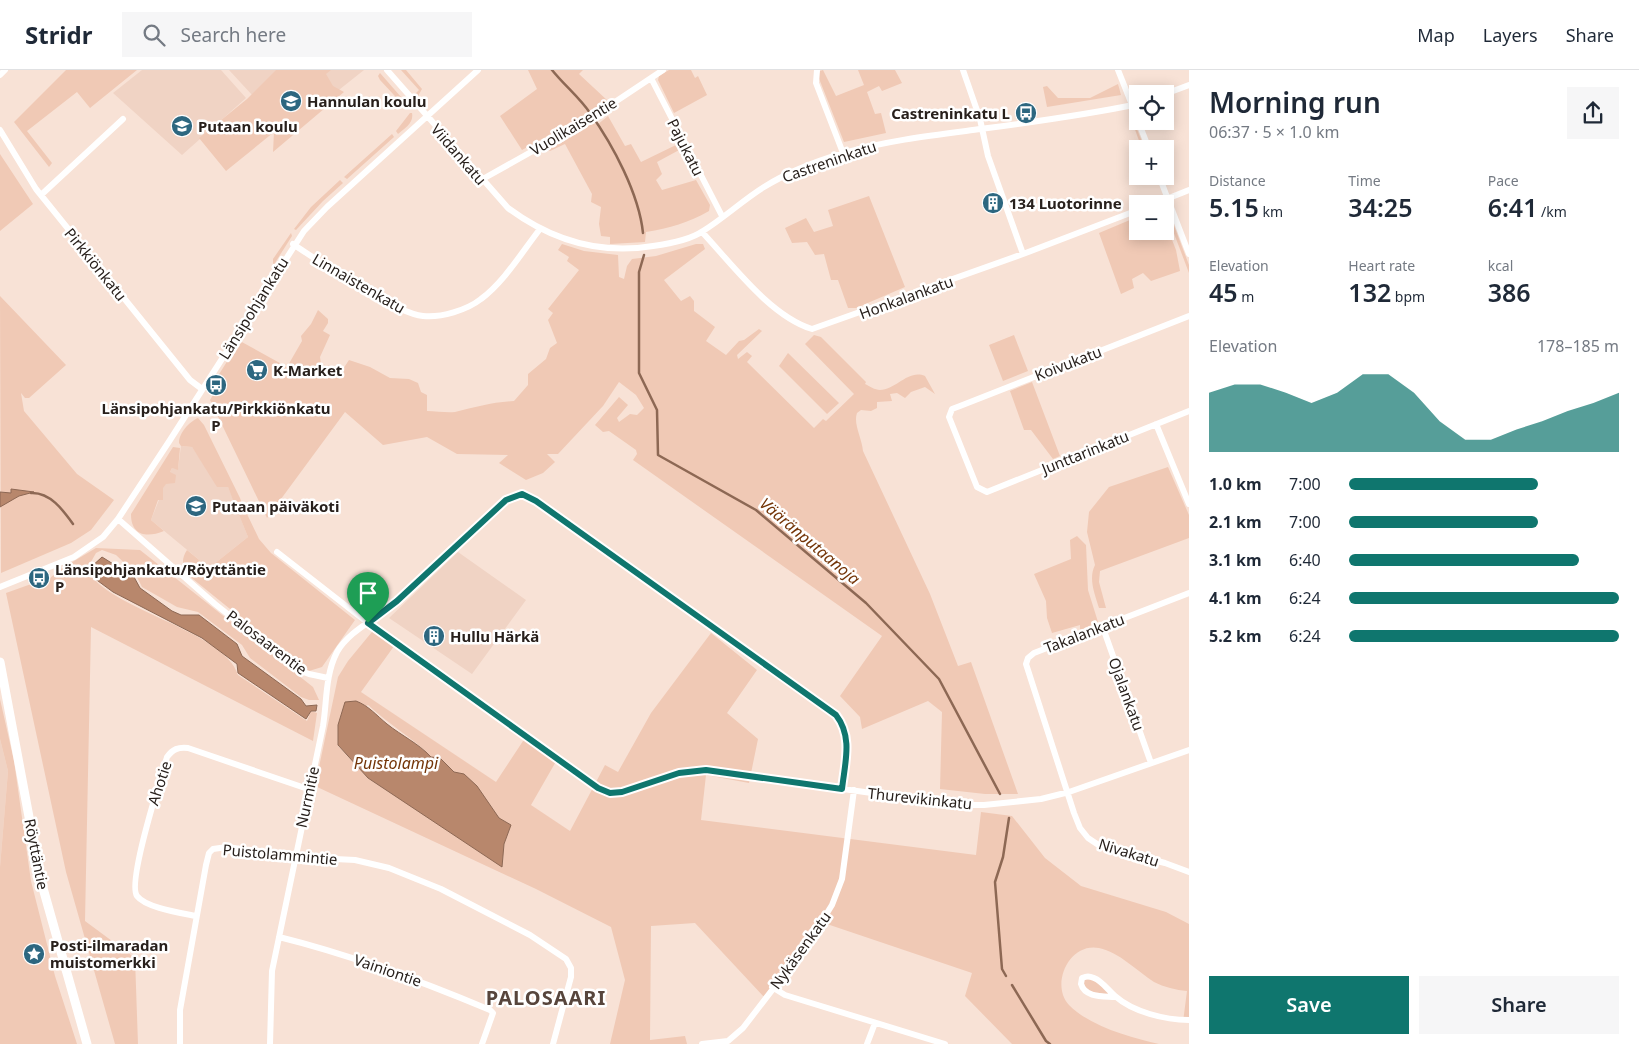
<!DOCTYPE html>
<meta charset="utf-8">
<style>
:root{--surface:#fff;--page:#f6f6f7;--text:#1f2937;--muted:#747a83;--line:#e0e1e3;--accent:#0f766e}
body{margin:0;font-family:"Noto Sans",sans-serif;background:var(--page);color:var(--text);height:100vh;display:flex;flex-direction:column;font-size:19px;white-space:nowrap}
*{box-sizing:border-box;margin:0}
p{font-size:16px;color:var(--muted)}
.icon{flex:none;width:28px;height:28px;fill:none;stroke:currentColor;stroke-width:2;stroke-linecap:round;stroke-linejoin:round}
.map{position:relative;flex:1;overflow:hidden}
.panel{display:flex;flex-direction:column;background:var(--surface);width:450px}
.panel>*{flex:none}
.controls{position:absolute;left:1129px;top:15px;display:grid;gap:10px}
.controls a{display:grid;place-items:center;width:45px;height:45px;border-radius:0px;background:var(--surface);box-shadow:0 2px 12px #0003;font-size:25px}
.pin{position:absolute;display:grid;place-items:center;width:42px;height:42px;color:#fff;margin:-51px -21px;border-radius:50% 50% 50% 0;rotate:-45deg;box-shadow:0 0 5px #0007}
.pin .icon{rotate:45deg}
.round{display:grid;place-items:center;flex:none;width:52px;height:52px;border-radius:0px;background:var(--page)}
.summary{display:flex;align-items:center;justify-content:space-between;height:85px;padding:0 20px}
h1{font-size:28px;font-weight:600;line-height:38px}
.metrics{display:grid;grid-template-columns:repeat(3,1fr);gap:8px;height:85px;padding:5px 20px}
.metrics div{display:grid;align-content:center}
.metrics b{font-size:25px;font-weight:600}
.metrics small{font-size:14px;font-weight:400}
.metrics p{font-size:14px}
.chart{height:140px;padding:10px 20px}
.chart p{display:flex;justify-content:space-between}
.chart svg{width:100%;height:90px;margin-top:5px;fill:var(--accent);opacity:.7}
.button{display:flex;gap:10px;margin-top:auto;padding:10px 20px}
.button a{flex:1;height:58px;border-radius:0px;background:var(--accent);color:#fff;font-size:20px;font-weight:600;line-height:58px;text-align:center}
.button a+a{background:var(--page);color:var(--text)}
ul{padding:0 20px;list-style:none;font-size:16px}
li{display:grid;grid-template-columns:80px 60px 1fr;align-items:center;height:38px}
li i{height:12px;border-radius:6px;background:var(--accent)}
header{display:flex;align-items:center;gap:30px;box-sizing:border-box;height:70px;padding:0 25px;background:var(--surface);border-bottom:1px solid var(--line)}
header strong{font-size:24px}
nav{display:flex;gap:28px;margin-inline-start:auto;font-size:18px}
.search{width:350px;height:45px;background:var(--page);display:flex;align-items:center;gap:12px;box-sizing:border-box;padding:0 18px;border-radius:0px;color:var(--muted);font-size:19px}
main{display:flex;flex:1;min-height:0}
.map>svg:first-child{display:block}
</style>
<header>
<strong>Stridr</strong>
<div class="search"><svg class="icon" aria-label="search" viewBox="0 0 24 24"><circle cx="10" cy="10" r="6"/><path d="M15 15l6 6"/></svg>Search here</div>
<nav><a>Map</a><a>Layers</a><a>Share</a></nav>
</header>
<main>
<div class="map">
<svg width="1189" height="974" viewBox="0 0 1189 974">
<rect width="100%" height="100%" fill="#f8e2d6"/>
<path fill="#f0d3c4" d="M142,0H221L246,28L182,85L113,23Z
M229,0H364L286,62Z
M181,376L192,377L217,414L228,417L248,467L209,498L151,450L159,430H163L162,418L172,398L178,399Z
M458,482L526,530L472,604L389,548Z
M0,669L8,701L0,797Z"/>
<path fill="#f0c9b5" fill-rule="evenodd" d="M66,0H137L90,38L77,22L27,61L52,93L49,97L14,52Z
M276,0H331L326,4L333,16L344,22L273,82L274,62L226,101L199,68L247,29Z
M401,0H406L422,19L417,28L414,25L419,20Z
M528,0H583L579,4L608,31L572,54L571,53L522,80L500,46L537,19Z
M669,0H691L695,8L698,6L707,25L674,43L658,10L659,6Z
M823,0L836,26L864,15L858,0H895L902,13L882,21L879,16L867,22L875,44L881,43L886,63L844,72L818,6L820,1Z
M380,3L408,35L406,38L380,10L378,6Z
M1118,14L1121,25L1047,37L1043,17L1047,16L1058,28H1090Z
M410,43H412C414,53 405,58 398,64L396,61Z
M1129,43L1132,47L1145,79H1142Z
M608,46L625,76L631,74L641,92L678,74L681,79L657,92L662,104L656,110L662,120L696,110L710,135L709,141C688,153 670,158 646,162L645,172L610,174V167L601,166L599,154L601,137L591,132L592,124L565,74L550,81L546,79L594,53L597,55Z
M392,64L394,67L347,109L344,107Z
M0,84L33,134L0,161Z
M340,110L343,113L323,131L296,160L294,159L311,137Z
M869,126L905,217L856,238H848L838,210H831L824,184L815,185L807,172L792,173L785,158L806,148L814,162L833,156L828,140Z
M1167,145H1170L1189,195V203Z
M1137,147L1138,161H1165V152L1176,180L1180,201L1151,211L1143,203L1132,209L1134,218L1121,224L1099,163Z
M291,163L292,166L273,196V189Z
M562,174L584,181L618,185L619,207L624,209L627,196L632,189L656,186L696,174H703L705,179L664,210L681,231L690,226L694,231V241L715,257L706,271L726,285L739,271L744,270L759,259L762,261L737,285L738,289L747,282L752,286L747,292L814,358L823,349L826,351L854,324L805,274L814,265L821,267L866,312L865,314C869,316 875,320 880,320C896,320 908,299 925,306L935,324L925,317L911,322L905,328L897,323L890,324L892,331L877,332V338L871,341L861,340L857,343C853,354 862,368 863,381L930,524L958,596L971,592L1018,724H985L940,719L942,642L928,631L862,659L860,647L840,626L882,566L633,390L637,384L636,380L609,361L603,362L595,355L619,327L628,335L617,348L619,352L630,344L637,345L644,338L636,325L619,312L603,336L558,384H547L555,392L543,403L526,410L499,393L508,385L457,384L427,367L383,375L345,342L267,448L210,330L219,315L216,309L240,271L287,297L302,271L301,266L311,254L318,240L328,249V253L323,261L330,265L320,287L321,294L343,299L349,290L370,297L390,308L409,309L418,313L421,322L427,325V341C436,341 447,343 455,342C475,337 493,332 514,331L528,315V304L546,289L550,278L557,273L548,250L553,243L548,239L579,200L567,191L569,187L558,180Z
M0,226L66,295L29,328H25L21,323L24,341L77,404L114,430L91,460L71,473L1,503Z
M1014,265L1028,301L1003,311L989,275Z
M788,283L839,333L827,344L779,296Z
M1032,312L1060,386L1053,389L1031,360H1024L1010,321Z
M198,348L204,355L240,428L243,437L242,440L237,441L228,417H217L192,377L181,376L179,373C179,363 189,352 198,348Z
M173,377L180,378L178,400L172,398L170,402L176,405L175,413L166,414L163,418V430H158L151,450L164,461C147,468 131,466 131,444Z
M1168,397L1189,445V468L1100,501L1099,512L1106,538H1099C1095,524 1088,509 1095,495L1087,462L1089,442L1109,417Z
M247,444L259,469L271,483L355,550L322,597L309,601L302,597L188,505C182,496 181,489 187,480L209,498L248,467L239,445Z
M1077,466L1086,475L1088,520L1098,552L1080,560V555L1052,563L1047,548L1046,531L1034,504L1071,489L1070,470Z
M96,478L140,480L313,617L319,630H309L301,627L250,588L242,575L198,542L177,537L142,517L135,503L116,485L102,480L96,483L87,499C105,539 225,560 238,605L307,651L311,641L317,643L313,671L91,557L85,851L135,888L138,974H115L66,802L6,523L34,513L48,510L59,500Z
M376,557L397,572L361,622L496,712L527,665L558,688L531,735L570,761L605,695L618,702L651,643L711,563L757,600L727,643L758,669L749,713L706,705L701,750L976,785L981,742L1012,746L1045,788L1081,816L1166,842L1189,854V952H1183L1187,921C1176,920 1164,917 1154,912C1137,901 1119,882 1099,878C1069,872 1050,915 1069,935C1089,956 1132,968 1159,974H1012L965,926L972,903L821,852L765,928L695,853L651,856L650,970L685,966L687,974H610L625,910L611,857L536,819L315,716L338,607L348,591ZM368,635C388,654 412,667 431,687L440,688L499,748L511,755L504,774L502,796L368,708L338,676V655Z
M0,629L14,691L31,811L55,906L77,974H0V797L8,701L0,669Z
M1086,909L1095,910L1112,925L1087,921L1083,911Z"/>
<path fill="#b8876c" stroke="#8d6854" d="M11,419L34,422L19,426L0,437V422L11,423Z
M102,487L134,507L140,518L172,541L181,545H199L237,574L242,586L301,629L306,636L317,635L316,641H311L306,649L238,603L237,594L202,568L113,522L94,508L89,502L90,498Z
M356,631C369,636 376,645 387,654C402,666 418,673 431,687L440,688L454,702L464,704L477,716L499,748L511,755L504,774L502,797L368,708L338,675V655L345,632Z"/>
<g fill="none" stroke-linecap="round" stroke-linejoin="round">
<path stroke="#8d6854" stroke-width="2.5" d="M552,0C564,15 580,28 590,43C613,75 639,124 643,163
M644,185L639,202V303L657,340L658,385L756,440L866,533L939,609L1000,724
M31,423C50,422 63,440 73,454
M1006,906L1002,899L995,812L1003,787L1009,748
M1012,915L1046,971L1050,974"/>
<path stroke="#fff" stroke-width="6" d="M387,0L508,138C551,170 599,185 653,176C668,174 690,170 703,161C724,148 743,130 764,117C788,102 817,91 844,83C889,70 935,65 981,59C1033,52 1086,45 1138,34
M817,0L816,13L843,83
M963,0L980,49L988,86L1023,184
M1118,0L1138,50
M0,5L5,0
M651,8L722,146
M1165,24L1189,15
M1138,51L1149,79
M0,60L36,119L190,310L202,319
M1159,106L1189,184
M481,110L588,50L663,0
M41,125L123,49
M1154,134L1189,120
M702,162C732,194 770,246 812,259L1023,184L1138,140
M293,174C320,192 394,243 423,246C441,248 467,240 481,229C504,212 522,182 540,159
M1189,246L960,336L952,339L949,347L977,417L987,422L1189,341
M1156,354L1189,434
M118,449L215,534L298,600L309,604L328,608
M277,482L368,553L599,719C626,728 652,710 678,703C687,701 697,701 706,700L958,735H984L1041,729L1069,722L1189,680
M0,517L74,487L103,467L118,449L170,370L304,161L327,137L478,0
M1189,523L1034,583L1028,588L1026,594L1074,743L1080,758L1088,768L1100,776L1165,793L1189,802
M1102,555L1151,693
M196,846C182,843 146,838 137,826C127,813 161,707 167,687C173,679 178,677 188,678L308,719
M279,867C352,885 421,911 490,940L493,943L482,974
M772,917L785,925L945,974
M1115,927C1104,926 1085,928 1081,914L1082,908C1087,906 1089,906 1094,908C1102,911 1108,920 1115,926C1133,942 1165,950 1189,950
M180,974V940L206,795L209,783L213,779L227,777L295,787L355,790L389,798L441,819L530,865L566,889L571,898V907L553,974
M270,974L272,901L323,656C327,632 325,605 337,582C349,561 376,549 394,533C433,500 469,464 506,430L522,424L536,431L836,645C853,667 845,692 842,719
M702,974L728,971L743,958L809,872L832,835L842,809L854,720
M867,974L875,953"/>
<path stroke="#fff" stroke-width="9" d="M0,592L41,811L87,974"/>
</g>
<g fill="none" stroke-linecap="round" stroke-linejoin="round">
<g stroke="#fff" stroke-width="10">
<path id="route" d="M522,424L536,431L836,645C853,667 845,692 842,719L706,700L679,703L622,722L610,723L598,718L368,553L397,531L506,430Z"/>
</g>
<use href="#route" stroke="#0f766e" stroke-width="6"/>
</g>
<defs>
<g id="school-disc" transform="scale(1.125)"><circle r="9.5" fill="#2d6780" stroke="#fff"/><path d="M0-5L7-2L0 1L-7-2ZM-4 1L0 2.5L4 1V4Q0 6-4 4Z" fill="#fff"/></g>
<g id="bus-disc" transform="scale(1.125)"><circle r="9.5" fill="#2d6780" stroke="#fff"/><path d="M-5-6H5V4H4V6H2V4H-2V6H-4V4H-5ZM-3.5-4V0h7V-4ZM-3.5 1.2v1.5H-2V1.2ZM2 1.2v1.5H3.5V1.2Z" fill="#fff"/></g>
<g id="building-disc" transform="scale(1.125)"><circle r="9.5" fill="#2d6780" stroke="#fff"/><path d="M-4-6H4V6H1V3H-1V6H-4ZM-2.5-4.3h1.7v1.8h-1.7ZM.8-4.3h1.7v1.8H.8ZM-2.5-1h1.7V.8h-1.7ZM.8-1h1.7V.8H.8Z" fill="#fff"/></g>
<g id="supermarket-disc" transform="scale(1.125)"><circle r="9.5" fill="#2d6780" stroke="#fff"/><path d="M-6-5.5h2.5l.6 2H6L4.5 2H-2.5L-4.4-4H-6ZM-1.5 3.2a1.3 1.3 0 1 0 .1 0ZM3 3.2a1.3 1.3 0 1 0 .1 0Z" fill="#fff"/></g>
<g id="sight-disc" transform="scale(1.125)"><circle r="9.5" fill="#2d6780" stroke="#fff"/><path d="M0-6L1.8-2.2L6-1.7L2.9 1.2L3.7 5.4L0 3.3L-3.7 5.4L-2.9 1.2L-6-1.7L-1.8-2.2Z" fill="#fff"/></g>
</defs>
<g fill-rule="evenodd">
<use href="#school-disc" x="291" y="31"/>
<use href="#bus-disc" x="1026" y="43"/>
<use href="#school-disc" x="182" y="56"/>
<use href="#building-disc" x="993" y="133"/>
<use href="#supermarket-disc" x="257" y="300"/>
<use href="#bus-disc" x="216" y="315"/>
<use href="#school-disc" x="196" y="436"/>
<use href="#bus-disc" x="39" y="508"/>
<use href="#building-disc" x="434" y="566"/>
<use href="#sight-disc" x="34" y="884"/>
</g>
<g text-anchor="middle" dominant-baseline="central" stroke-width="5" stroke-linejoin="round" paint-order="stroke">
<g font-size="15" font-weight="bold" fill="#28201c" stroke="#fff" text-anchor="start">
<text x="307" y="31">Hannulan koulu</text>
<text x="1010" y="43" text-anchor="end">Castreninkatu L</text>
<text x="198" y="56">Putaan koulu</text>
<text x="1009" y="133">134 Luotorinne</text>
<text x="273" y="300">K-Market</text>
<text x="216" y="338" text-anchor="middle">Länsipohjankatu/Pirkkiönkatu<tspan x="216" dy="17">P</tspan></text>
<text x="212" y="436">Putaan päiväkoti</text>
<text x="55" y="499">Länsipohjankatu/Röyttäntie<tspan x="55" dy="17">P</tspan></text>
<text x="450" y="566">Hullu Härkä</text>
<text x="50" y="875">Posti-ilmaradan<tspan x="50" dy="17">muistomerkki</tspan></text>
</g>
<g font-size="15" fill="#28201c" stroke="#fff">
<text transform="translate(573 56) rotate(-31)">Vuolikaisentie</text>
<text transform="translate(686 77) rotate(63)">Pajukatu</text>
<text transform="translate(459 84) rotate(49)">Viidankatu</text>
<text transform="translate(829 91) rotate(-19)">Castreninkatu</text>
<text transform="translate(96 194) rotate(51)">Pirkkiönkatu</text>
<text transform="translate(359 213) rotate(30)">Linnaistenkatu</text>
<text transform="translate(906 227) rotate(-20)">Honkalankatu</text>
<text transform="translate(253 238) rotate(-58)">Länsipohjankatu</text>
<text transform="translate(1068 293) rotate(-21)">Koivukatu</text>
<text transform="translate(1085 382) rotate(-22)">Junttarinkatu</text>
<text transform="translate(1084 563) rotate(-21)">Takalankatu</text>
<text transform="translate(267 572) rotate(37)">Palosaarentie</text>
<text transform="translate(1127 624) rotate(70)">Ojalankatu</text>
<text transform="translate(159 713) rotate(-72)">Ahotie</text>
<text transform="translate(307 727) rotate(-78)">Nurmitie</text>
<text transform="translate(920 728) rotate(6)">Thurevikinkatu</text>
<text transform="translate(1129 782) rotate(17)">Nivakatu</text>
<text transform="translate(37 784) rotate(79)">Röyttäntie</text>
<text transform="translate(280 784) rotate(5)">Puistolammintie</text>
<text transform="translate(800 880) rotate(-54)">Nykäsenkatu</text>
<text transform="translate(388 900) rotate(19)">Vainiontie</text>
</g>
<g font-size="16" font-style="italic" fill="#733407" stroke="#fff">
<text transform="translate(810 471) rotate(40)">Vääränputaanoja</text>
<text x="396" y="693">Puistolampi</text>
</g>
<g font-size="20" font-weight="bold" letter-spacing="1" fill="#57453c" stroke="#fff">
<text x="546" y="927">PALOSAARI</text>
</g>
</g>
</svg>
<div class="controls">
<a><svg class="icon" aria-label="locate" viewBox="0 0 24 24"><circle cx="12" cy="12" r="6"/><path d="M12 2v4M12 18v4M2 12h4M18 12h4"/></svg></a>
<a>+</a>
<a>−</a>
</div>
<div class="pin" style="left:368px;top:553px;background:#1e9e55"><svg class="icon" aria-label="arrive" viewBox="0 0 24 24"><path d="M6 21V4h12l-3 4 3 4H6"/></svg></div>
</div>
<section class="panel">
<div class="summary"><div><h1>Morning run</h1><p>06:37 · 5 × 1.0 km</p></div><a class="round"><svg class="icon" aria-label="share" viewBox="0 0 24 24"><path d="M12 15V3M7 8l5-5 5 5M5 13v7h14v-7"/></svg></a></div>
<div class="metrics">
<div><p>Distance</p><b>5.15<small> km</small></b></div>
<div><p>Time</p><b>34:25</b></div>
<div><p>Pace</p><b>6:41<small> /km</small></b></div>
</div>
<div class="metrics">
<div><p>Elevation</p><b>45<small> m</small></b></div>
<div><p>Heart rate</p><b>132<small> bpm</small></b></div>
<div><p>kcal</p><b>386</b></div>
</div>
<div class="chart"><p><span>Elevation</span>178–185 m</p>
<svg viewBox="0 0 160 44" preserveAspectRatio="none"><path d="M0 44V15L10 11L20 11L30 15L40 20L50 15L60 6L70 6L80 15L90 29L100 38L110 38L120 33L130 29L140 24L150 20L160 15V44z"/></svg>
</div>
<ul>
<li><b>1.0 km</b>7:00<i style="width:70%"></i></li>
<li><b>2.1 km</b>7:00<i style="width:70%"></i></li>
<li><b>3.1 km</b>6:40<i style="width:85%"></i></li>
<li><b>4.1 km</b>6:24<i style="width:100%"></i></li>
<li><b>5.2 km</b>6:24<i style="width:100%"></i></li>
</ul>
<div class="button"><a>Save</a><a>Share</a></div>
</section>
</main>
